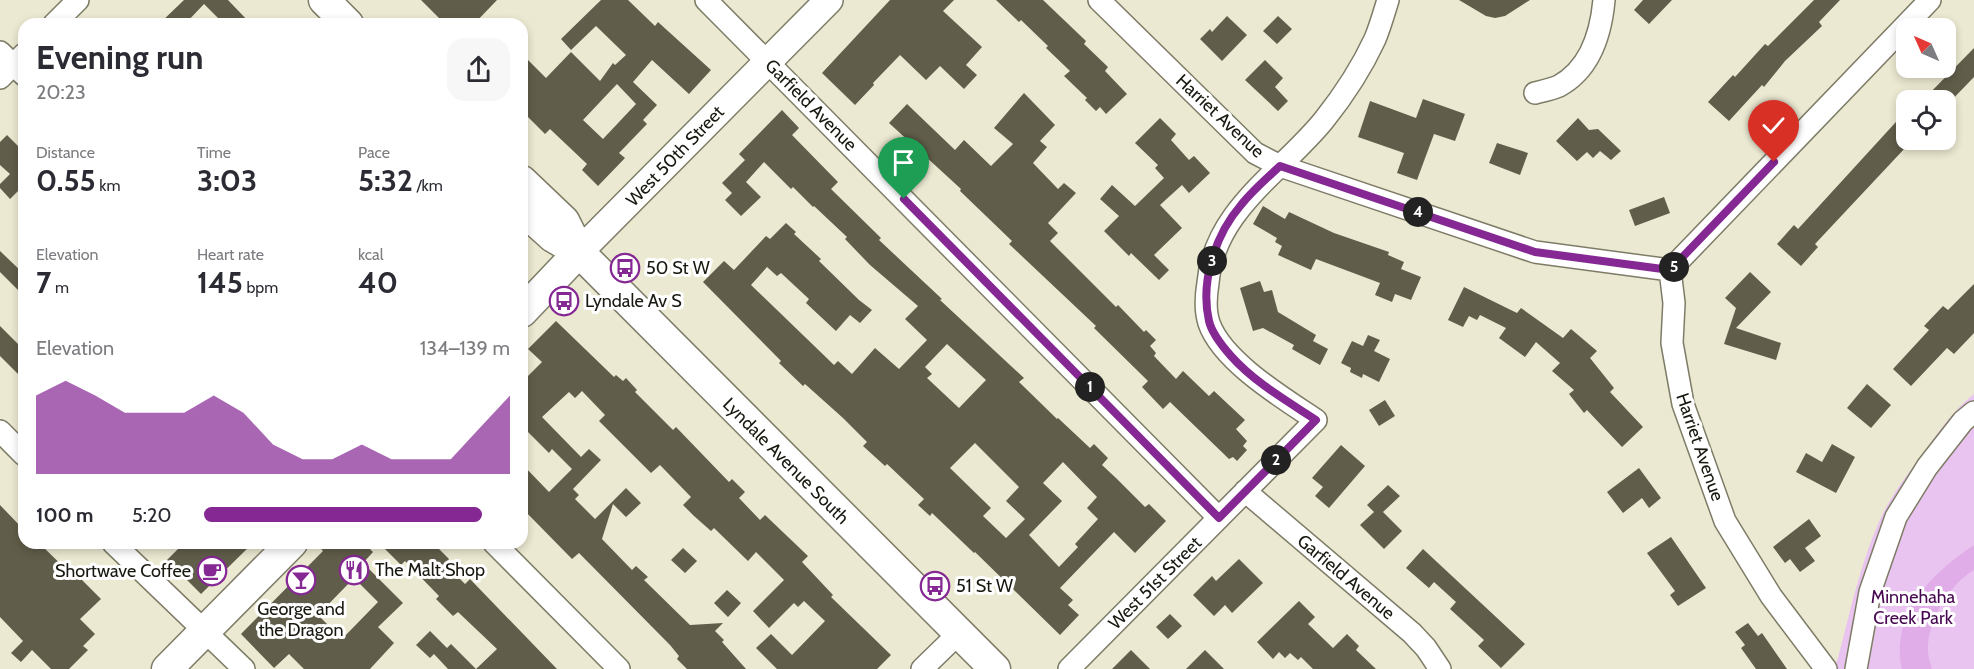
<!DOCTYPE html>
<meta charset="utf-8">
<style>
:root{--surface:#fff;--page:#f7f7f7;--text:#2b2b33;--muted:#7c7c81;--accent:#852894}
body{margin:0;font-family:Cabin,sans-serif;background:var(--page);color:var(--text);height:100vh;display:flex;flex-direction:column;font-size:22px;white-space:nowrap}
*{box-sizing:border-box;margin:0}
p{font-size:20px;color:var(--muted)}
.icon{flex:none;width:33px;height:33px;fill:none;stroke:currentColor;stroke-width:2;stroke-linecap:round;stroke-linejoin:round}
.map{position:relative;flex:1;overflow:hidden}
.side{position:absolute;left:18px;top:18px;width:510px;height:531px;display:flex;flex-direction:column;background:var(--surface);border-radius:18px;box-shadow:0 3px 9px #0003}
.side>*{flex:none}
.needle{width:39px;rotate:315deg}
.tools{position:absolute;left:1896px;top:18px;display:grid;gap:12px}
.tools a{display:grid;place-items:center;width:60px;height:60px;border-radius:12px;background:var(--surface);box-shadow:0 3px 9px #0003;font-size:30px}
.pin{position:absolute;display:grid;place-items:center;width:51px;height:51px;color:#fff;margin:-62px -26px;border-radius:50% 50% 50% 0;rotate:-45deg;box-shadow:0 0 6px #0007}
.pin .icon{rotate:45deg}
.km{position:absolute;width:30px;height:30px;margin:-15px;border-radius:50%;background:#222;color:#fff;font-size:16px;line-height:30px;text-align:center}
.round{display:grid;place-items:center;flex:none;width:63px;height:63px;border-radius:18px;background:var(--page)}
.headline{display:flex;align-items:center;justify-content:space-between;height:102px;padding:0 18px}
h1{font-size:33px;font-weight:800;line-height:45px}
.metrics{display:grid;grid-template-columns:repeat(3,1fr);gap:9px;height:102px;padding:6px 18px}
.metrics div{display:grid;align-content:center}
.metrics b{font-size:30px;font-weight:800}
.metrics small{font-size:16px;font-weight:400}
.metrics p{font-size:16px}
.chart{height:168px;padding:12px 18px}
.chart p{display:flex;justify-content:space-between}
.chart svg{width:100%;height:108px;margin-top:6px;fill:var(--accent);opacity:.7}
ul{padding:0 18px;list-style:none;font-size:20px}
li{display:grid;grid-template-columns:96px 72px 1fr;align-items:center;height:45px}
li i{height:15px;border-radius:8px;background:var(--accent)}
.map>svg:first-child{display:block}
</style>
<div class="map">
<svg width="1974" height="669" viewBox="0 0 1974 669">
<rect width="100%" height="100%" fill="#ece9d2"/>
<path fill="#eac4f0" d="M1974,394V669H1833L1838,658C1850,612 1860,565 1879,522C1891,494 1911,470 1929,445C1942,427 1956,408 1974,394Z"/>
<path fill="#e1ade9" d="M1974,545V570C1950,584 1930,618 1928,645C1927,653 1930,662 1932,669H1902C1890,614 1932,573 1974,545Z"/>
<path fill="#605d4a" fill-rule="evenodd" d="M184,0H228L251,24H224L204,4L185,24H159Z
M421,0H497L474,24H445Z
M601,0H628L655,26L658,22L711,70L689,94L652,60L633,82L657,105L643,120L647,124L619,153L625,158L598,186L582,170L587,164L550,129L545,134L522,111V54L546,78L571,52L600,81L613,63L615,65L626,55L596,26L571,50L561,39ZM617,84L636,104L603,139L583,120Z
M890,0H954L943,11L982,47L966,65L977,75L964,89L940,66L926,80L900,55L873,83L874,85L855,105L822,73Z
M996,0H1043L1086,41L1084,44L1108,67L1105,71L1127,94L1106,114L1100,107L1096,111L1085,100L1087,98L1064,76L1070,71L1046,48L1048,46L1021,20L1019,22Z
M1459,0H1530L1505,16L1495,18L1486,16Z
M1643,0H1672L1649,24L1634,10Z
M1814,0H1840L1819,22L1822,26L1785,61L1764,87L1762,85L1729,121L1708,102L1733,75L1735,77L1765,44L1768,46Z
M1227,16L1247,35L1222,61L1200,39L1210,29L1212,32Z
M1278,16L1292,29L1277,44L1263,31Z
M1974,48V77L1946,106V100H1923Z
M1265,60L1283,78L1275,87L1288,101L1278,111L1245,80Z
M1024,93L1055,125L1040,141L1047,147L1033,163L1058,189L1064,183L1076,193L1048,223L1058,233L1050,241L1116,307L1118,305L1144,332L1146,330L1156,340L1150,346L1156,353L1154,356L1176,379L1183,371L1209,396L1214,391L1245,420L1236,429L1247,441L1243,446L1247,450L1237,461L1233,457L1229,459L1170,402L1163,409L1142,387L1148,381L1094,328L1096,326L1009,244L1012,241L960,191L961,189L889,123L907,104L955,150L964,140L991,166L1013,144L994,128Z
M1423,99L1465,114L1455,141L1434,134L1417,180L1397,173L1404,153L1358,137L1370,101L1416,118Z
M782,110L799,128L792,135L838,182L831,189L881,238L879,240L942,299L940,300L1024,378L1019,382L1057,419L1058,418L1090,448L1094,444L1108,458L1102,465L1116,478L1145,507L1149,504L1166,521L1135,553L1114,532L1060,588L1073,600L1068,605L1079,615L1060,635L975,552L974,553L932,513L930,516L918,505L924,499L887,464L885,466L863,446L867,442L843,418L805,384L803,386L779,363L781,361L703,282L724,261L734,270L766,236L770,239L786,223L796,232L794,234L821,259L819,261L859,300L872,310L860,323L850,315L836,331L806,303L809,299L781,273L777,276L767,267L751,285L834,365L838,361L852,374L875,348L899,369L927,340L905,319L918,306L870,265L845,239L847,237L814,206L813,207L793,187L791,189L764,162L746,182L761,197L741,216L725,200L732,193L722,183L745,160L739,154ZM947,344L986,380L959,408L927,378L932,374L925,367ZM975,443L1019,487L1006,501L1025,519L1006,538L983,516L991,508L950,468ZM1063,462L1097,497L1087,508L1098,519L1075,544L1078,547L1059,567L1029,535L1062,501L1043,483Z
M1906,111V147L1815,244L1818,247L1801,266L1777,244L1794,225L1798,229Z
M1160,118L1176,134L1171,140L1189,160L1194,156L1210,173L1189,193L1182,185L1160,205L1182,228L1154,255L1169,270L1159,280L1131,253L1129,256L1104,231L1119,216L1100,199L1112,185L1135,206L1164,178L1155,168L1158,165L1135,143Z
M1578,118L1589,130L1598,129L1621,151L1611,160L1600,151L1593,158L1587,152L1577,161L1556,141Z
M7,135L24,152V189L22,187L10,199L0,188V184L10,174L0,165V142Z
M1497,143L1528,153L1520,175L1489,163Z
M1664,197L1670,213L1635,226L1629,210Z
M1263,206L1285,219L1289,212L1334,233L1389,252L1388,255L1404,262L1401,269L1421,277L1411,300L1395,294L1392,302L1375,295L1380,283L1316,259L1311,270L1278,255L1282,246L1275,242L1277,238L1253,224Z
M0,251L24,274V296L0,272Z
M1750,272L1771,292L1736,328L1781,343L1776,360L1724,344L1736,308L1725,298Z
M1260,281L1264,292L1272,290L1278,312L1316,335L1313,341L1328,349L1320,365L1292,349L1294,345L1263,328L1253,331L1240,288Z
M1974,284V333L1954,354L1947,348L1911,386L1893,369L1929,330L1924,326L1943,306L1948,310Z
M1464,287L1517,313L1521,308L1563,338L1571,329L1597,351L1590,358L1614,388L1610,392L1643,427L1622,447L1587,410L1584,413L1569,394L1574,390L1552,371L1560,363L1536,342L1525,357L1499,338L1506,328L1480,315L1477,320L1469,316L1463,327L1448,320Z
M556,321L614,377L616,375L623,381L626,378L637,390L635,392L673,430L676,427L729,482L732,479L745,492L739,498L760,520L765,515L808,556L802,562L833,595L831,597L891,655L877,669H777L756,648L771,634L792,655L825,621L804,601L798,607L794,603L769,628L753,611L784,580L756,552L748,561L714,528L711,531L694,516L683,505L691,497L660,465L651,473L599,421L605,415L582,391L575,398L569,392L542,417L581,457L589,449L601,460L573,489L579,495L575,499L595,519L626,488L641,503L626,517L613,504L602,539L632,570L636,566L648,577L644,580L690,625L723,623L715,631L724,640L722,642L746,669H687L677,659L679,656L670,645L579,553L572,559L522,508V464L549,492L572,469L552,449L549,453L522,426V382L542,362L528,349Z
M0,326L24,350V380L0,356Z
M1368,335L1380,340L1374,351L1390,359L1379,382L1363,374L1362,378L1350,372L1351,368L1341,363L1352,341L1363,346Z
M1867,384L1891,405L1871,428L1847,408Z
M1385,400L1395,416L1379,426L1369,410Z
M1832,444L1855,457L1836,493L1796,472L1806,453L1822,462Z
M1341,445L1365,466L1329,508L1315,496L1323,487L1312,478Z
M1639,468L1661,498L1649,508L1642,498L1623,513L1607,492Z
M1388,485L1400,496L1383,512L1402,531L1384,549L1360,525L1374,512L1367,505Z
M0,505L24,530V543H39L75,578L78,576L101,599L80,619L95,634L83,646L88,650L69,669H51L32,650L21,662L11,653L23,641L0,617Z
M1809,519L1821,536L1805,548L1815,561L1800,572L1790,559L1785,563L1773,547Z
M1671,537L1706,588L1678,606L1670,595L1675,591L1647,553Z
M184,543H253L201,594L167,560Z
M316,543H364L373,552L363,563L403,603L378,627L394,643L370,669H304L289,654L274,668L241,634L323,551ZM352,580L354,582L356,580L378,602L342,639L318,615Z
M379,543H433L449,559L445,564L465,584L470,579L557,669H448L434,654L430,658L416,645L430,631L447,648L451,644L476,669L497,649L458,612L453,616L436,599L439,596L405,561L401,565Z
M683,548L697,561L685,573L671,560Z
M1423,549L1525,644L1501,668L1478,646L1484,640L1450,609L1456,602L1434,582L1429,588L1406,568Z
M1239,559L1263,583L1232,613L1225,605L1214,616L1193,595L1212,576L1216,581Z
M727,590L741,603L728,617L714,603Z
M1299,601L1315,617L1308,624L1333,648L1347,634L1359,646L1356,650L1376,669H1313L1301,657L1298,660L1290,653L1285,658L1279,652L1273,659L1257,642Z
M1170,614L1182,626L1168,639L1156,627Z
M1748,623L1758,636L1762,633L1787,669H1756L1741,648L1745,645L1735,632Z
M1131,650L1150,669H1112Z
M1205,650L1224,669H1186Z"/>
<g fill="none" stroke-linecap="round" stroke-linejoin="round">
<g stroke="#7e7c67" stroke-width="24">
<path id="minor" d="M706,0L1219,518
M1099,0L1255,153L1280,166L1535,252L1670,270
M54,24L78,0
M0,52L24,75
M0,78L24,54
M1535,93C1543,91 1552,89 1559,86C1590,69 1601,33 1604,0
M1670,270L1674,303L1672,343L1683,404L1725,521L1771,596L1826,669
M1670,270L1930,0
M0,431L24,455
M1245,491L1412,633L1426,648L1440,669
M113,543L244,669
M494,543L619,669
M922,669L959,633
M1069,669L1316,420C1283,398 1222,361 1209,323C1205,311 1206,295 1208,283C1214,210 1282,172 1324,120C1344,95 1362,67 1375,39C1380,27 1384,13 1388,0
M1856,669L1870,592L1896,517L1927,467L1963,421L1974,412"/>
</g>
<g stroke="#7e7c67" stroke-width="30">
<path id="tertiary" d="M579,252L829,0"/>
</g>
<g stroke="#7e7c67" stroke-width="33">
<path id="secondary" d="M324,0L348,24
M522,181L564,221L574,241
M522,209L553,237L579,252L995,669
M522,312L579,252
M167,669L292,543"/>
</g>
<use href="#minor" stroke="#fff" stroke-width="21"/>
<use href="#tertiary" stroke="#fff" stroke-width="27"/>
<use href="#secondary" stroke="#fff" stroke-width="30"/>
</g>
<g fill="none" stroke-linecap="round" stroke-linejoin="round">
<g stroke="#fff" stroke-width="12">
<path id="route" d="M904,199L1219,518L1316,420C1287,401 1254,382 1231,356C1223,347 1212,334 1209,321C1200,282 1215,235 1241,205C1252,191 1266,179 1280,166L1535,252L1670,270L1774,162"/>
</g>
<use href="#route" stroke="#852894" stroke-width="8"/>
</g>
<defs>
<g id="bus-ring" transform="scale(1.5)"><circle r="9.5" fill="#fff" stroke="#852894" stroke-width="1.5"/><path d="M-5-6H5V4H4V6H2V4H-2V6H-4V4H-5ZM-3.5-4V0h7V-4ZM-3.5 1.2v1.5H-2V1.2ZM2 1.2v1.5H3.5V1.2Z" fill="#852894"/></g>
<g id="restaurant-ring" transform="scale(1.5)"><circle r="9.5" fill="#fff" stroke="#852894" stroke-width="1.5"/><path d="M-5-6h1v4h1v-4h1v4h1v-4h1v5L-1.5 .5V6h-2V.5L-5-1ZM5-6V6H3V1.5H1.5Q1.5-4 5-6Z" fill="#852894"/></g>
<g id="cafe-ring" transform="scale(1.5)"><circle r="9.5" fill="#fff" stroke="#852894" stroke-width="1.5"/><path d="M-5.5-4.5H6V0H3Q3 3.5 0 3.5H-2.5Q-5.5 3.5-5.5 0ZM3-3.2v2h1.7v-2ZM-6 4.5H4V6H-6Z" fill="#852894"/></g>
<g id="bar-ring" transform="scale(1.5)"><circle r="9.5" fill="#fff" stroke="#852894" stroke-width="1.5"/><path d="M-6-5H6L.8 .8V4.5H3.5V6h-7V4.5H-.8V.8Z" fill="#852894"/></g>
</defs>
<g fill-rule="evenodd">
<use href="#bus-ring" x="625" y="268"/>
<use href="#bus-ring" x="564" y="301"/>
<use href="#restaurant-ring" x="354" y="570"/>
<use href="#cafe-ring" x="212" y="571"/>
<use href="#bar-ring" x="301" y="580"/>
<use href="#bus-ring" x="935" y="586"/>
</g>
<g text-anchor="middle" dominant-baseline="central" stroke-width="6" stroke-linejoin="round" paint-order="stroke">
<g font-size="18" fill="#191810" stroke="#fff">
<text transform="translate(811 105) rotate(45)">Garfield Avenue</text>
<text transform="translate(1220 116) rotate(43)">Harriet Avenue</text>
<text transform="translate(675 156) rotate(-46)">West 50th Street</text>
<text transform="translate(1700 447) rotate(71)">Harriet Avenue</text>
<text transform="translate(786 461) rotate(45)">Lyndale Avenue South</text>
<text transform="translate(1346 577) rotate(40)">Garfield Avenue</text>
<text transform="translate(1155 583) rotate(-45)">West 51st Street</text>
</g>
<g font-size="18" fill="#191810" stroke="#fff" text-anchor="start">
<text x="646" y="268">50 St W</text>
<text x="585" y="301">Lyndale Av S</text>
<text x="375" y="570">The Malt Shop</text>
<text x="191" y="571" text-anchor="end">Shortwave Coffee</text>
<text x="956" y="586">51 St W</text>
<text x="301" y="609" text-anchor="middle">George and<tspan x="301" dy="21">the Dragon</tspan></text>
</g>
<g font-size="18" fill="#460650" stroke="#fff">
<text x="1913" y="597">Minnehaha<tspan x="1913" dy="21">Creek Park</tspan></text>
</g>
</g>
</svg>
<div class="tools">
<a><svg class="needle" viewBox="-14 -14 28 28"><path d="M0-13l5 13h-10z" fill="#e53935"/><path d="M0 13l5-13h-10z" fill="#7c7c81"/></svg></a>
<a><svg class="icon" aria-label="locate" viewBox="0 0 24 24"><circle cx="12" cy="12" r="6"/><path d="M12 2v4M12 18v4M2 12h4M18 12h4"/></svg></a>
</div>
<div class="pin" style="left:904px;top:199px;background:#1e9e55"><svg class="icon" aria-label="arrive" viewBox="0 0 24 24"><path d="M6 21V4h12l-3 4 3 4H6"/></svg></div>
<div class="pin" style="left:1774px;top:162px;background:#d93025"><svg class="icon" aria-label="check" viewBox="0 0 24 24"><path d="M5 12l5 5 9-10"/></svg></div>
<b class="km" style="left:1090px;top:387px">1</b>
<b class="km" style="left:1276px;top:460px">2</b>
<b class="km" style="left:1212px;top:261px">3</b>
<b class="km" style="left:1418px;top:212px">4</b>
<b class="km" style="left:1674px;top:267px">5</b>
<section class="side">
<div class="headline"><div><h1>Evening run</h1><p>20:23</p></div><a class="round"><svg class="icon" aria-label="share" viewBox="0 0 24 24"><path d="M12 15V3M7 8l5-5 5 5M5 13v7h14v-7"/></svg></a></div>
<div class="metrics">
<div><p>Distance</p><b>0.55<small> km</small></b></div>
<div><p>Time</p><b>3:03</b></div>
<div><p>Pace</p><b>5:32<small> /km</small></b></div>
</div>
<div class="metrics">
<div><p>Elevation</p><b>7<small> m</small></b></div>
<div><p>Heart rate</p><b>145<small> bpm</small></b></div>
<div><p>kcal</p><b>40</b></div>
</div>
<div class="chart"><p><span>Elevation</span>134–139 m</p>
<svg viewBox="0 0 160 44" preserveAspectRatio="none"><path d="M0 44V12L10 6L20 12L30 19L40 19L50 19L60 12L70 19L80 32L90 38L100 38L110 32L120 38L130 38L140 38L150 25L160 12V44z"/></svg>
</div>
<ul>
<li><b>100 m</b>5:20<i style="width:91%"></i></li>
</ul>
</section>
</div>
